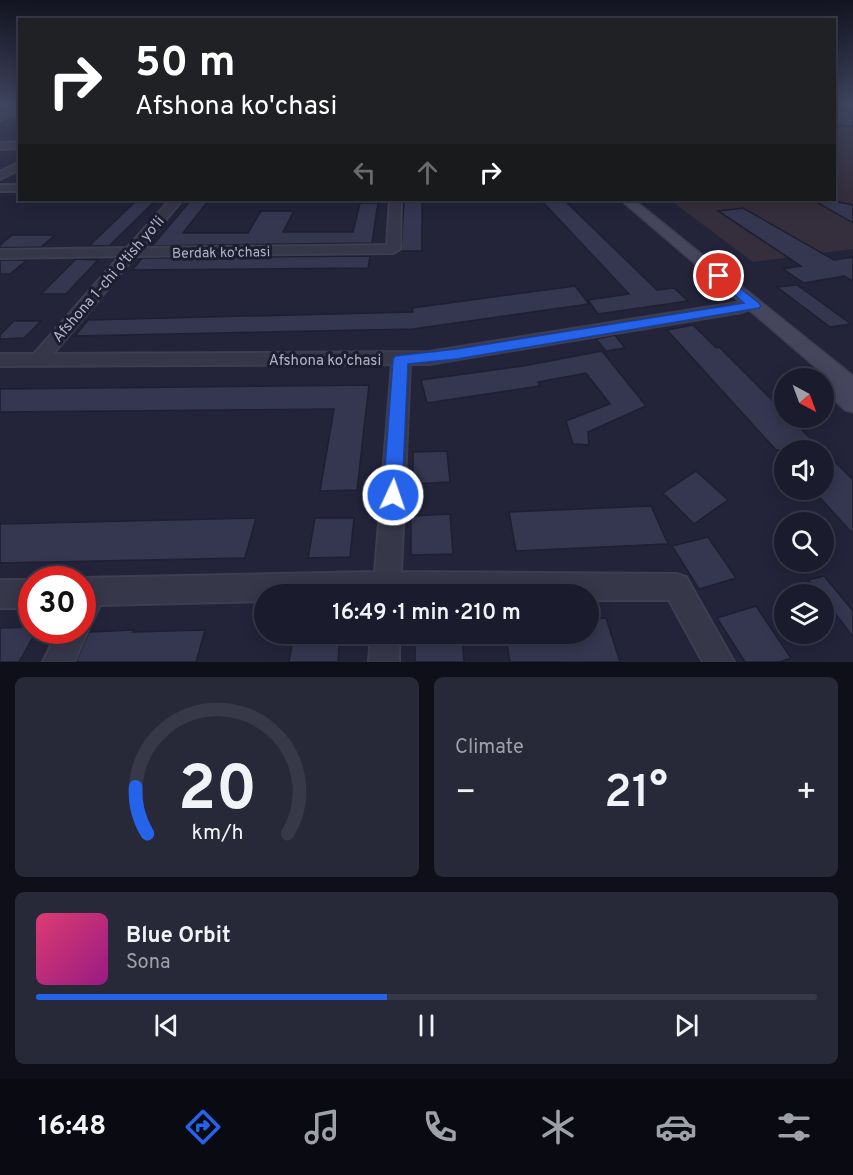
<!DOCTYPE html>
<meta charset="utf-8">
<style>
:root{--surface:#1a1b2c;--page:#272838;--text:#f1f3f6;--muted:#9fa1a9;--line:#383948;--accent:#2563eb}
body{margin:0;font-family:Overpass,sans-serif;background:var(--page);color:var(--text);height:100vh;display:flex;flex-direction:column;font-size:22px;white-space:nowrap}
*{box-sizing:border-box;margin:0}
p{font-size:20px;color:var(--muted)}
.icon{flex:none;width:33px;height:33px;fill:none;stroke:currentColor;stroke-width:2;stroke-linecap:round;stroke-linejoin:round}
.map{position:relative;height:662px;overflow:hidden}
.panel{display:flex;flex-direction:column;gap:15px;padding:15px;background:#0e0f18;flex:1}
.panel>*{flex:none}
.banner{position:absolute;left:18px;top:18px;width:818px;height:183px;border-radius:0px;box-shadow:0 3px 15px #0003,0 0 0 2px var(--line);background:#202124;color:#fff;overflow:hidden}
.needle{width:39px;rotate:139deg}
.buttons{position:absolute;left:774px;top:368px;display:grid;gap:12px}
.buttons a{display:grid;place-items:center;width:60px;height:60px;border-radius:50%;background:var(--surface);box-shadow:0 3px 15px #0003,0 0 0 2px var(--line);font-size:30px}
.speed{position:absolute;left:18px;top:566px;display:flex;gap:12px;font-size:30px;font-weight:700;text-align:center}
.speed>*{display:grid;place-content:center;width:78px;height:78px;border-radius:50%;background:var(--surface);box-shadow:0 3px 15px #0003,0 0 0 2px var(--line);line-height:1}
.speed .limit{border:9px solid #d22;background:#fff;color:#111}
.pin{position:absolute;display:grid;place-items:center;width:51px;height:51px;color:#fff;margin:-26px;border:3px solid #fff;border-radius:50%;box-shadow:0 2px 6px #0007}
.me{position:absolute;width:66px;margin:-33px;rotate:3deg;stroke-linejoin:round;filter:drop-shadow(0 0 4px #0008)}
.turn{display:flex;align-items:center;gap:21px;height:126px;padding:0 18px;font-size:27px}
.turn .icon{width:78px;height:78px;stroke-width:2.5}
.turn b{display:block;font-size:42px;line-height:51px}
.lanes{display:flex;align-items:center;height:57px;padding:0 18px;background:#0003;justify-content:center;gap:30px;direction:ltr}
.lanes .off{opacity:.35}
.big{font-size:45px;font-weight:600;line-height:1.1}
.panel .card{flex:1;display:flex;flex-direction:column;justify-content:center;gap:9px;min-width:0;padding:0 21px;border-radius:9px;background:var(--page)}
.panel .dial{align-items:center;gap:0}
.dial svg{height:156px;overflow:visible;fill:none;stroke:var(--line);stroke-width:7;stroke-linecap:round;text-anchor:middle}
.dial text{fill:var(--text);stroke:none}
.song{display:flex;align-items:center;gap:18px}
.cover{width:72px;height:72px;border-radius:9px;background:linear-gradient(135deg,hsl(340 70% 55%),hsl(310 70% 35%))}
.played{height:6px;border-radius:3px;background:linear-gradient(90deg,var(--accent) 45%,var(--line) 45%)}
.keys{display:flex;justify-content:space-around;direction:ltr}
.heat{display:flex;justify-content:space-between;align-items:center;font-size:33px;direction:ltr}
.panel .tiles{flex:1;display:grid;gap:15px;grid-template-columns:1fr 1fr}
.card:last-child{grid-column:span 2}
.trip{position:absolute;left:254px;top:584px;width:345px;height:60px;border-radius:30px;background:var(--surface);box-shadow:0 3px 15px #0003,0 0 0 2px var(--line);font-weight:600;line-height:60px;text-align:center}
.tab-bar{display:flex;height:96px;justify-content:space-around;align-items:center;background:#0a0b12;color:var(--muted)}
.tab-bar .icon{width:42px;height:42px}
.tab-bar .current{color:var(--accent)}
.tab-bar b{font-size:27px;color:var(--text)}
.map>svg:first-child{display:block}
</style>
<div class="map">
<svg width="853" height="662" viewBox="0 0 853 662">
<rect width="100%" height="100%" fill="#23243a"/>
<polygon fill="#352e3c" points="834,105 853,105 853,249 753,262 670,200 834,200"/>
<g fill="#353650" stroke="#1e1f31" stroke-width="1.5">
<polygon points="834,105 845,108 853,118 853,127 834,124"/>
<polygon points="137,200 156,200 109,246 89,246"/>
<polygon points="191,200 209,200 183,233 248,233 261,211 294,211 283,232 353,232 360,203 378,203 372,243 152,246"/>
<polygon points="404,200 422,200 422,251 401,251"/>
<polygon points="541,200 564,200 657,290 674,288 688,301 598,314 588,300 629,294"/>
<polygon points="813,200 829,200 853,205 853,223"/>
<polygon points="743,208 834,260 853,257 853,281 844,276 804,283 783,269 801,266 718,211"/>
<polygon points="12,235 55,235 41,247 0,248 0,245"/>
<polygon points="370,256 368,268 132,270 142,258"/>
<polygon points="76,259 98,260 66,294 41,294"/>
<polygon points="0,260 27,260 10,274 0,274"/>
<polygon points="797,285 851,324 830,327 777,287"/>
<polygon points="575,286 589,304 413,329 75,336 88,320 413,312 412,308"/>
<polygon points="14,321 41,321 24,338 0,339 0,335"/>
<polygon points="693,325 716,348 719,347 784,412 784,417 789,417 822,450 776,450 667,330"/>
<polygon points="615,335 625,348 606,351 596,339"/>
<polygon points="602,351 646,406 588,432 589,445 573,444 566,421 610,404 586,373 538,382 540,386 427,403 421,380 523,366"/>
<polygon points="369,385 357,490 320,491 334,409 0,412 0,389"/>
<polygon points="447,451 450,482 413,484 413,452"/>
<polygon points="824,451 853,480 853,534 812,489 824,489"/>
<polygon points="696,471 728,500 694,524 663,493"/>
<polygon points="651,506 668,544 516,551 509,512"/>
<polygon points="450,514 453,554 411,555 411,516"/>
<polygon points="256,518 245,558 0,563 0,524"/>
<polygon points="315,518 354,518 350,557 308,558"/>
<polygon points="708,537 736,578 699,589 672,546"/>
<polygon points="824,576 853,611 853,637 824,599 824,594 819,594 808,580"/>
<polygon points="756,606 791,658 779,662 745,662 717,618"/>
<polygon points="606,618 620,662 510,662 505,633 588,633 588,619"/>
<polygon points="32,627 32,630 37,630 19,662 0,662 0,628"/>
<polygon points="134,630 133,632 205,630 196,662 76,662 89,632"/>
<polygon points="294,633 340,633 338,662 289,662"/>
<polygon points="415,633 462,633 464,662 415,662"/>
</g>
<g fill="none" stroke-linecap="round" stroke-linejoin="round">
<g stroke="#3d3e50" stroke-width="4">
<g id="minor">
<polygon points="20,107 20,112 0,120 0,115"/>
<polygon points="20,142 20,148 0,149 0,143"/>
<polygon points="20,162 20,169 0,179 0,172"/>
<rect x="0" y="185" width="20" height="6"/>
<polygon points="170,200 182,200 142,248 387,245 390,200 401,200 400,249 393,253 135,256 53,354 429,352 742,302 747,304 750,307 747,310 742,312 429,364 410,364 401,572 676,574 686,577 734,662 703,662 669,600 588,600 588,594 264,594 264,601 100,605 92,622 86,624 88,630 74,662 43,662 59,630 82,630 82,578 375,572 392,364 0,366 0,354 34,354 120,256 0,258 0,250 127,248"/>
<rect x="0" y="580" width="32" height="28"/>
<polygon points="371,633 399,633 399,662 369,662"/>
</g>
</g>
<g stroke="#3d3e50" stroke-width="3">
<polygon id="secondary" points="621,200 634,200 853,376 853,412 845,410 824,390 824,378 819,378 824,374"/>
</g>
<use href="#minor" fill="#37374a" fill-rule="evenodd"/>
<use href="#secondary" fill="#45455d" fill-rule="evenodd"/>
</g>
<linearGradient id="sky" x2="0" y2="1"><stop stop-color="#131420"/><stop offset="0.53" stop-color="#3f4560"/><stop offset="1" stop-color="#3f4560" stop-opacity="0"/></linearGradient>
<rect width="853" height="198" fill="url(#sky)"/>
<polygon fill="#2563eb" stroke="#184099" stroke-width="1.5" points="719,272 759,303 761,306 759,308 457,359 408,364 402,495 399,501 393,504 386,501 383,495 393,360 395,356 457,349 744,303 715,278 713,276"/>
<g text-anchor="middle" stroke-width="6" stroke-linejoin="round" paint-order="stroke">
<g font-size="14" fill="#b2b2c6" stroke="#1c1d2f">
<text transform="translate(221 252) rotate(-1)" y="5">Berdak ko'chasi</text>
</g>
<g font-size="15" fill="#b2b2c6" stroke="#1c1d2f">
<text transform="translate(108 279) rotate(-49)" y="5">Afshona 1-chi o'tish yo'li</text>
<text x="325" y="365">Afshona ko'chasi</text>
</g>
</g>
</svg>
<div class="buttons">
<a><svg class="needle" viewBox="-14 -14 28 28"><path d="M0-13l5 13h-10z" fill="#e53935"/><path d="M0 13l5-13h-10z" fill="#9fa1a9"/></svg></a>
<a><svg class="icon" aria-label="sound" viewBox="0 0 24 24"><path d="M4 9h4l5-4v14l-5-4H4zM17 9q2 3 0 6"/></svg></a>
<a><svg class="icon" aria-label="search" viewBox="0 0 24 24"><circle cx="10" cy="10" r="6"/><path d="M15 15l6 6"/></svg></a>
<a><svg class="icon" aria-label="layers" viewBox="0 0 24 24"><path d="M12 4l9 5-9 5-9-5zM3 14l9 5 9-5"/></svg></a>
</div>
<div class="speed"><div class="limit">30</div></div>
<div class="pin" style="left:719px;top:276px;background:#d93025"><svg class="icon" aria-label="arrive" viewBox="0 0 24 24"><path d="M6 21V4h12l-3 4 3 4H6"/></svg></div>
<svg class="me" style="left:393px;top:495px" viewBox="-20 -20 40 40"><circle r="17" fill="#2563eb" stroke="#fff" stroke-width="3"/><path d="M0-11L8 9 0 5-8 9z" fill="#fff"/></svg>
<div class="trip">16:49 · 1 min · 210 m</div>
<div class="banner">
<div class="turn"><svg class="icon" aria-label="right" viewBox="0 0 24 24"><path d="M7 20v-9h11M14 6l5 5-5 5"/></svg><div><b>50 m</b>Afshona ko'chasi</div></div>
<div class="lanes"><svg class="icon off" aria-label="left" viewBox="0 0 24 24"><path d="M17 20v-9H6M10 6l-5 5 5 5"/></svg><svg class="icon off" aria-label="ahead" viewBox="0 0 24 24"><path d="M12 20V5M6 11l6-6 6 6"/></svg><svg class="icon" aria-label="right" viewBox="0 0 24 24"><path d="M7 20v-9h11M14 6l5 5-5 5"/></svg></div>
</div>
</div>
<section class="panel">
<div class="tiles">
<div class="card dial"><svg viewBox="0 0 100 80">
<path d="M14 69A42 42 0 1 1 86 69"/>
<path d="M14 69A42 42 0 0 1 8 45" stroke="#2563eb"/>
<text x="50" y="56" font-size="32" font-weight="700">20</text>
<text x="50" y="72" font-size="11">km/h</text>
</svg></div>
<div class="card"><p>Climate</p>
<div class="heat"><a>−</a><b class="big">21°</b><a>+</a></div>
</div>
<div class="card">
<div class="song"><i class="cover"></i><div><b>Blue Orbit</b><p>Sona</p></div></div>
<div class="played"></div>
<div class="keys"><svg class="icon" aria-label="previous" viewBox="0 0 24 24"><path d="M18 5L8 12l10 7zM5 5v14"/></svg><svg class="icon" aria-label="pause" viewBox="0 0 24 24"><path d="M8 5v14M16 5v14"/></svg><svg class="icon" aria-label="next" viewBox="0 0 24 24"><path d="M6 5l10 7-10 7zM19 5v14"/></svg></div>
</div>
</div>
</section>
<nav class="tab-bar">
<b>16:48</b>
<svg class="icon current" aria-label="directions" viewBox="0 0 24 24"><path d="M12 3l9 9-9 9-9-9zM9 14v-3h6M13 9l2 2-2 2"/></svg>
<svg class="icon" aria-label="music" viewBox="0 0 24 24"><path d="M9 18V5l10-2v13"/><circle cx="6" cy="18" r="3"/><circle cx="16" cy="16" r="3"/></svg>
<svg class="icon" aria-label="phone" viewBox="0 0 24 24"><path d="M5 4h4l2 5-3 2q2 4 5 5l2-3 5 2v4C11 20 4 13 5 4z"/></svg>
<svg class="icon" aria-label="climate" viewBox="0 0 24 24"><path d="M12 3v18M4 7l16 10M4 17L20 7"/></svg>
<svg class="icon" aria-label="car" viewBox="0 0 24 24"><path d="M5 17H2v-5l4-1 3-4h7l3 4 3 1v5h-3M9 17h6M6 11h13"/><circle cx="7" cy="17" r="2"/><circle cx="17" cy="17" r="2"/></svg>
<svg class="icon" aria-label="filters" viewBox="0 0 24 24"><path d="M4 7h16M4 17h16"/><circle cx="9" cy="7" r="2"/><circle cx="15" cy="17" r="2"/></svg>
</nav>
